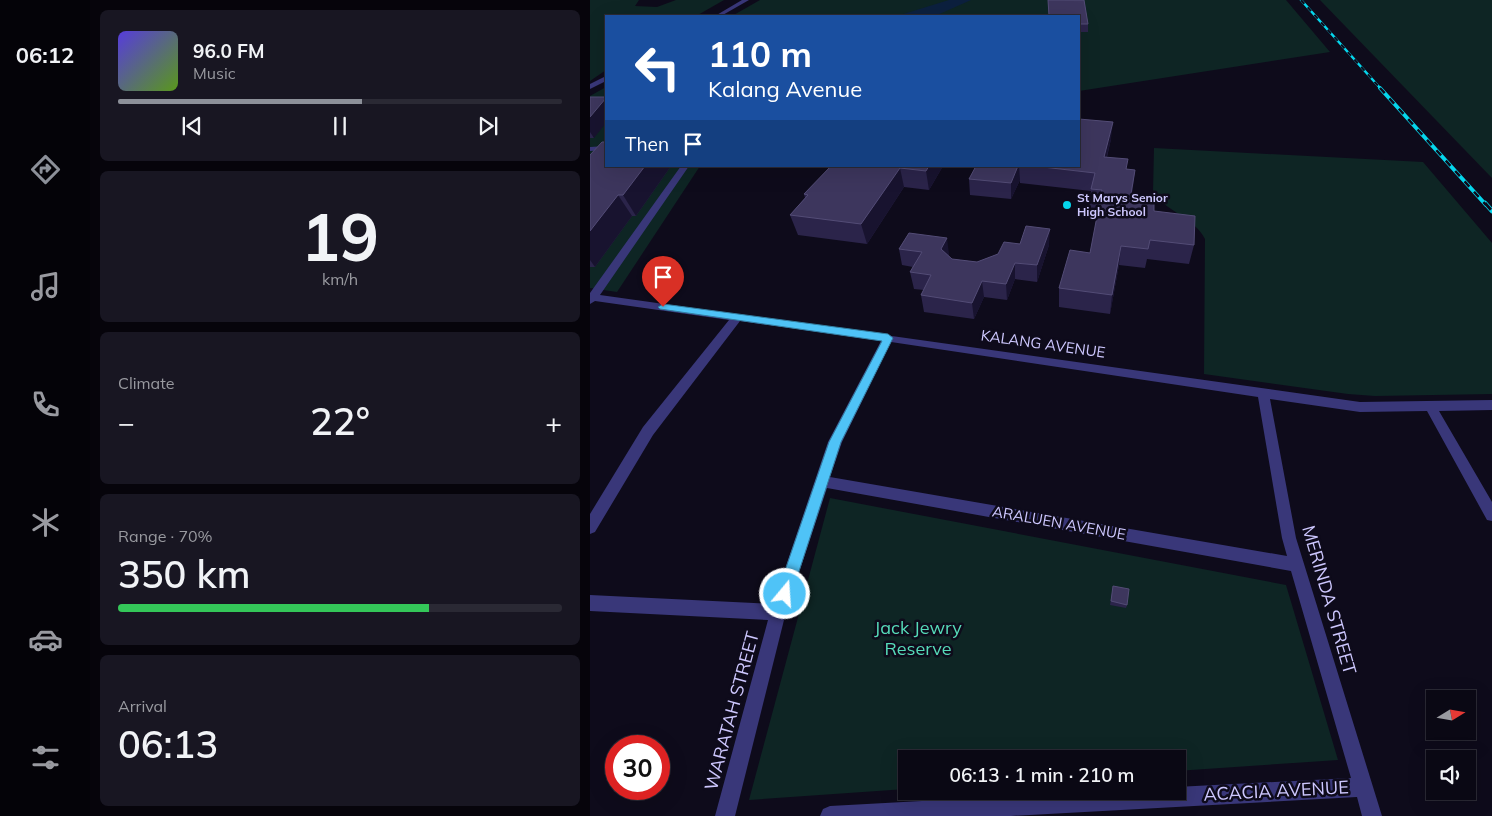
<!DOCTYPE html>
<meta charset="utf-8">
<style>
:root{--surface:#0a0814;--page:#181622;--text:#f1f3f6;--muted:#999aa0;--line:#2a2934;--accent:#8c9099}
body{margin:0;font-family:Mulish,sans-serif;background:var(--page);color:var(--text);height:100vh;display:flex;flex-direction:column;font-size:19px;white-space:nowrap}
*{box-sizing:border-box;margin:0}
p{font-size:16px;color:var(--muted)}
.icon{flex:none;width:28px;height:28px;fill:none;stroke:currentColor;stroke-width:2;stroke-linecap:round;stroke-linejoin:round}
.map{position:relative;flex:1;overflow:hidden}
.details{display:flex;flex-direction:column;gap:10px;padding:10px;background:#06040b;width:500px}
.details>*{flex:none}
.top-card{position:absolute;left:15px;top:15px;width:475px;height:152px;border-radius:0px;box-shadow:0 5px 20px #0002,0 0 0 1px var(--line);background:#1a4fa0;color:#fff;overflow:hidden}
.needle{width:32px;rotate:79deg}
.fabs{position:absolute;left:836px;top:690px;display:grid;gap:10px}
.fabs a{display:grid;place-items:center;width:50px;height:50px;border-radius:0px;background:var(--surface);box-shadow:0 5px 20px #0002,0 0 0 1px var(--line);font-size:25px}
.speed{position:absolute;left:15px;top:735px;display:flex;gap:10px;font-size:25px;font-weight:700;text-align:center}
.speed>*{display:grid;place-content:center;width:65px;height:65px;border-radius:50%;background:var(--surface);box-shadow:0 5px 20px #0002,0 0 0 1px var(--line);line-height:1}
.speed .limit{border:8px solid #d22;background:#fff;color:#111}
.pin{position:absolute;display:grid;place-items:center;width:42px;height:42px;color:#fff;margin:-51px -21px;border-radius:50% 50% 50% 0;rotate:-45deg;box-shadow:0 0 5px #0007}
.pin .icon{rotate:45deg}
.me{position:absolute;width:55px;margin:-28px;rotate:18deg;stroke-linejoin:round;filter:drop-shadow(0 0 4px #0008)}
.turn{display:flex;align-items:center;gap:18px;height:105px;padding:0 20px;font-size:22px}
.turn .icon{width:65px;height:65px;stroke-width:2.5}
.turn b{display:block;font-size:35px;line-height:42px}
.then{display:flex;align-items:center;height:48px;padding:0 20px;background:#0003;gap:10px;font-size:19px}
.big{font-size:38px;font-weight:600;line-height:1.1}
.details .widget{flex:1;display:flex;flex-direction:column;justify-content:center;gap:8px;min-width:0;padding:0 18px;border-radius:8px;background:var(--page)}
.details .dial{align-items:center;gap:0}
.dial b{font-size:65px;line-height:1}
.song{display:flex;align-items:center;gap:15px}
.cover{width:60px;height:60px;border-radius:8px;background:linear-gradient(135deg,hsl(250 70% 55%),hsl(90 70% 35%))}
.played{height:5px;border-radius:2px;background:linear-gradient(90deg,var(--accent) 55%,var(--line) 55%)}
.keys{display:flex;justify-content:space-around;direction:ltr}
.heat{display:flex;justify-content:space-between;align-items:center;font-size:28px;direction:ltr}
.charge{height:8px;border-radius:4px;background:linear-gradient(90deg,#34c759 70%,var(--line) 0)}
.trip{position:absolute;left:308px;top:750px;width:288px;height:50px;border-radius:0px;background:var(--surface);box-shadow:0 5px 20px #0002,0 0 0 1px var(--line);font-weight:600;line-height:50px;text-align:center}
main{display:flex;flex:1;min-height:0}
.menu{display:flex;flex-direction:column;width:90px;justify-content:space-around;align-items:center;background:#040308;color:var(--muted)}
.menu .icon{width:35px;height:35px}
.menu .active{color:var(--accent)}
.menu b{font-size:22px;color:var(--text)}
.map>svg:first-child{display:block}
</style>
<main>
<nav class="menu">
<b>06:12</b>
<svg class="icon active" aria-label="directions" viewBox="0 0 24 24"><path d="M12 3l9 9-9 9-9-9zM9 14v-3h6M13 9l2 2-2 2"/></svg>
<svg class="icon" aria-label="music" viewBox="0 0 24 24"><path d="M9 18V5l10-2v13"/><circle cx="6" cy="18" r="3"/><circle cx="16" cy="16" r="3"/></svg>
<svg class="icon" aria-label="phone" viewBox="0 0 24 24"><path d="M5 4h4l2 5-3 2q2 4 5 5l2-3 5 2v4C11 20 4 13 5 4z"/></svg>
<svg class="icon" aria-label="climate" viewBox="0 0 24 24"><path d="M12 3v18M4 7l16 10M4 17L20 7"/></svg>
<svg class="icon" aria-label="car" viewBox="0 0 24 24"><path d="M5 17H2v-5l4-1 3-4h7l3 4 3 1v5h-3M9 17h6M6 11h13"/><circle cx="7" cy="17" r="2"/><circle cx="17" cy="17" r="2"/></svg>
<svg class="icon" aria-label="filters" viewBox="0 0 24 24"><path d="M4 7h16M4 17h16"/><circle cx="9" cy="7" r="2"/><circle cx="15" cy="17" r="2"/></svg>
</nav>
<section class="details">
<div class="widget">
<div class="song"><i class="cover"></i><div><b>96.0 FM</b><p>Music</p></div></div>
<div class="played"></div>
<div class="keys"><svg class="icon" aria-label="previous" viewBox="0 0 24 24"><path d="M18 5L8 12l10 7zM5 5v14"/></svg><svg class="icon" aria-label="pause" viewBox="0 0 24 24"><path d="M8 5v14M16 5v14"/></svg><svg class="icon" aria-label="next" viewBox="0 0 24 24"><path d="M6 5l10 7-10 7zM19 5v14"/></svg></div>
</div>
<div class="widget dial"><b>19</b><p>km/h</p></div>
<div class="widget"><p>Climate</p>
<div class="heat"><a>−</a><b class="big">22°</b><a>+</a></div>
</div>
<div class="widget"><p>Range · 70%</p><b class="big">350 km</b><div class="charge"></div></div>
<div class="widget"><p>Arrival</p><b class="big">06:13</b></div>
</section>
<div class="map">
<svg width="902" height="816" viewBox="0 0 902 816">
<rect width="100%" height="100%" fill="#0e0b1b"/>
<g fill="#0e2524">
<polygon points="0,0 49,0 45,6 67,7 86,0 134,0 106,16 16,16 16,70 0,81"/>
<polygon points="170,0 696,0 740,52 489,91 489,16 142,16"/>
<polygon points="730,0 902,0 902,178"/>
<polygon points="16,87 16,166 110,166 27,292 0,288 0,96"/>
<path d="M564 148 833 162 902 243V394L785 396 758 394 614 374 615 239C604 217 576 212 563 192Z"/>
<polygon points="240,498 696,585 748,760 586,771 586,759 316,759 316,789 159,800"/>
</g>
<polygon fill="#0c203e" points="359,0 381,0 345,16 307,16"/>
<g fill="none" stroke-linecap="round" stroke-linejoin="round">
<g fill="#393779" fill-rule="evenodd">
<polygon points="16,146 16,150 0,151 0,147"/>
<path d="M91 166H99L10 295 770 402 902 400V410L849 411 902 502V521L897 520 837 411 770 412 680 399 706 538 792 816H772L767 797 421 816H230L233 809 240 806 514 791H586V787L761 778 701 571 237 488 196 612 145 816H125L178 620 0 611V595L183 604 238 442 291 341 150 321 63 435 5 532 0 534V514L53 427 139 320 5 301 0 304V293ZM301 342 668 397 692 538 697 556 240 477 252 442Z"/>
</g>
<g fill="#393779" fill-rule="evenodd">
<polygon points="152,0 159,0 131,16 125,16"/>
<polygon points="16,76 16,81 0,89 0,84"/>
</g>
<g stroke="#05d6ec" stroke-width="2.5">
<polyline id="rail-far2" points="711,0 791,89"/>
</g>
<g stroke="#05d6ec" stroke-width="4">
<polyline id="rail-far1" points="790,88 896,205"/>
</g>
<g stroke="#05d6ec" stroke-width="4.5">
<polyline id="rail" points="895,203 902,211"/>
</g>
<use href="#rail-far2" stroke="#0e0b1b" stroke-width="2" stroke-dasharray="5" stroke-linecap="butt"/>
<use href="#rail-far1" stroke="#0e0b1b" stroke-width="2.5" stroke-dasharray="7" stroke-linecap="butt"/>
<use href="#rail" stroke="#0e0b1b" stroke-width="3" stroke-dasharray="9" stroke-linecap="butt"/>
</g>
<g fill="#2b244a">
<polygon points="458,0 494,0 498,24 498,32 489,32 489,16 459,16"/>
<polygon points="0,97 4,138 0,138"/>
<polygon points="521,139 517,157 537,169 545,170 541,200 564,211 604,245 599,264 557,259 555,268 529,265 520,314 469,307 469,288 500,253 509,209 499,208 501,191 430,183 430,180 421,199 380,195 379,179 386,166 489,166"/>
<polygon points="0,155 16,166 81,166 46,216 42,216 5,267 0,267"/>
<polygon points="287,166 353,166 339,190 314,187 277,244 208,235 200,215 215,198 214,194"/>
<polygon points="430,244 459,245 447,282 425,279 417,300 394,297 384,319 334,312 331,295 334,290 324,289 320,272 323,267 312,265 309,249 359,254 358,256 362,259 387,262 408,254"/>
<polygon points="523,586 537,605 536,608 520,605"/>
</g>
<g fill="#18132f">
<polygon points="16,98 16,123 4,138 0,132 0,117"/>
<polygon points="523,122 521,139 512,175 514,157"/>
<polygon points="55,166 81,166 46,216 33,195"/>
<polygon points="339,166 353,166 339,190 336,171"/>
<polygon points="428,166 429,166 430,180 421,199 421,183"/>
<polygon points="310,168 314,187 277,244 271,224"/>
<polygon points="545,170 543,188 537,219 540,200"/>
<polygon points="28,195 42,216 5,267 0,260 0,231"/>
<polygon points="460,229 459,245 447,282 447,265"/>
<polygon points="357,238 359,254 354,265 351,249"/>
<polygon points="531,246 529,265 520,314 522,295"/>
<polygon points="425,263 425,279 417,300 416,284"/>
<polygon points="392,281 394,297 384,319 382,303"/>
</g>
<g fill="#3d365d" stroke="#534c76">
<polygon points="458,0 494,0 498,24 489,24 489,16 459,16"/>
<polygon points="0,97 16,97 16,98 0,117"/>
<polygon points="489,119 523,122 514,157 538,159 536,169 545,170 540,200 564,203 564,211 605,216 604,245 560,240 558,249 531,246 522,295 469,288 480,250 500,253 512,190 501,189 505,173 444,166 489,166"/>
<polygon points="12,142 16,142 16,166 55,166 33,195 28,195 0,231 0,155"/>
<polygon points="241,166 279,166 286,167 287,166 339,166 336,171 310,168 271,224 200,215 218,195 214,194"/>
<polygon points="386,166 428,166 421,183 379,179"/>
<polygon points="436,226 460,229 447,265 425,263 416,284 392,281 382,303 331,295 341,275 320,272 332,252 309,249 319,233 357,238 351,249 362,259 387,262 408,254 414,242 430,244"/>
<polygon points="523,586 539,589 537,605 521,601"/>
</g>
<polygon fill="#4fc3f7" stroke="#337fa1" points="73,304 298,334 303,338 251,442 200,599 195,601 190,599 187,594 239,442 292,341 70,309 68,307"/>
<circle fill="#05d6ec" stroke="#0e0b1b" stroke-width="2" cx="477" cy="205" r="5"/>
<g text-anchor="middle" stroke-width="5" stroke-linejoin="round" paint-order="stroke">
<g font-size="12" font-weight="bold" fill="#cdc7fe" stroke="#0e0b1b" text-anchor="start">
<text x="487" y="202">St Marys Senior<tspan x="487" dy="14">High School</tspan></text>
</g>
<g font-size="15" fill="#cdc7fe" stroke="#0e0b1b">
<text transform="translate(453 344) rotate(8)" y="5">KALANG AVENUE</text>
<text transform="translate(469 523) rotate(10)" y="5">ARALUEN AVENUE</text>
</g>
<g font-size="18" fill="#cdc7fe" stroke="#0e0b1b">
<text transform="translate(739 600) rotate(74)" y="6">MERINDA STREET</text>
<text transform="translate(142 711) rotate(-75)" y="6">WARATAH STREET</text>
<text transform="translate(686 791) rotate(-3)" y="6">ACACIA AVENUE</text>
</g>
<g font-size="18" fill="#56dbb9" stroke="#0e0b1b">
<text x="328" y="634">Jack Jewry<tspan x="328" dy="21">Reserve</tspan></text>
</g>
</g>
</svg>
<div class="fabs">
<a><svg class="needle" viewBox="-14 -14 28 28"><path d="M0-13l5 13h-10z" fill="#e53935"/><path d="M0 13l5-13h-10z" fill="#999aa0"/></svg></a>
<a><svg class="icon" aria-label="sound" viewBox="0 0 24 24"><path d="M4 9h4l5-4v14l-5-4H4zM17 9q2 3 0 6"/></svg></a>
</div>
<div class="speed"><div class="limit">30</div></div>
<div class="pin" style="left:73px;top:307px;background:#d93025"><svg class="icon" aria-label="arrive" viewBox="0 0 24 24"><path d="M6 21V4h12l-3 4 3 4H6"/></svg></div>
<svg class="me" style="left:195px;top:594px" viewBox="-20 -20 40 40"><circle r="17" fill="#4fc3f7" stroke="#fff" stroke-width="3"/><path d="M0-11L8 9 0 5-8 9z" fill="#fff"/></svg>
<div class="trip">06:13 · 1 min · 210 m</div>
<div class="top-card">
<div class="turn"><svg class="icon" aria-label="left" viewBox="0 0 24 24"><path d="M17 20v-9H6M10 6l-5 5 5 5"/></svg><div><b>110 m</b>Kalang Avenue</div></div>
<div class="then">Then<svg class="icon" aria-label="arrive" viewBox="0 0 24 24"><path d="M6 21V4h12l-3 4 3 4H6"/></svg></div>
</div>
</div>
</main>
